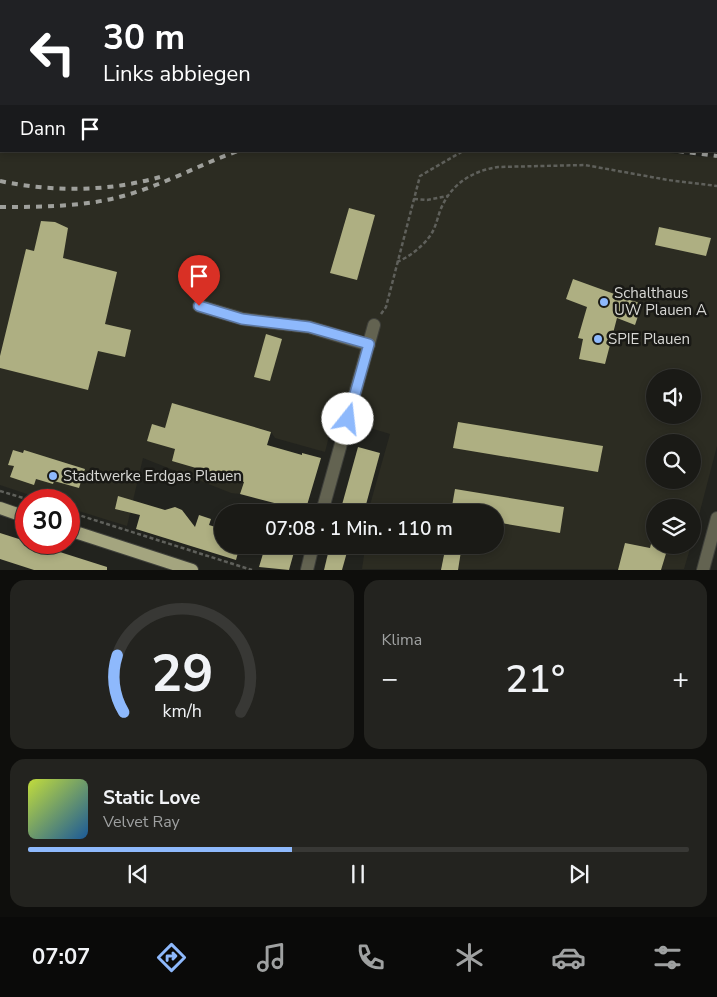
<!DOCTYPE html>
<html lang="de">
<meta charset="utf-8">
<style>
:root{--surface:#1a1a16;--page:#23231f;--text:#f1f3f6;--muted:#9fa1a1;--line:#383835;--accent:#8eb9fc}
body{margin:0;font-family:"Nunito Sans",sans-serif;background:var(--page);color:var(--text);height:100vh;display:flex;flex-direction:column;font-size:19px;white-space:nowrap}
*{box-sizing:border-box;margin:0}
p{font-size:16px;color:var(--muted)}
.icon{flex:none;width:28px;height:28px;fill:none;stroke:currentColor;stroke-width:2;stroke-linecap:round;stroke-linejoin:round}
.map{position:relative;height:570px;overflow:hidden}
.drawer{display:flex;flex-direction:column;gap:10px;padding:10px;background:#0e0e0c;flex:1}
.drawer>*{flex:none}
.top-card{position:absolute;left:0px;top:0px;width:718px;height:152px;box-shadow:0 2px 8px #0003,0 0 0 1px var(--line);background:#202124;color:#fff;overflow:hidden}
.fabs{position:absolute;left:646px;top:369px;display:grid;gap:10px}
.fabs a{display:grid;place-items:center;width:55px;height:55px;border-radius:50%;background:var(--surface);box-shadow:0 2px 8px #0003,0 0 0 1px var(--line);font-size:25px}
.speed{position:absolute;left:15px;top:489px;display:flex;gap:10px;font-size:25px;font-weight:700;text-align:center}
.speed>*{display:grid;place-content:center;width:65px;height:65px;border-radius:50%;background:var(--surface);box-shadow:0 2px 8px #0003,0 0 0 1px var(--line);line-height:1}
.speed .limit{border:8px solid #d22;background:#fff;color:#111}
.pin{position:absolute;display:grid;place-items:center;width:42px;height:42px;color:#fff;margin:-51px -21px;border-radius:50% 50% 50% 0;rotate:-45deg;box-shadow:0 0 5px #0007}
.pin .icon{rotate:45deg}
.me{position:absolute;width:55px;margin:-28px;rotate:16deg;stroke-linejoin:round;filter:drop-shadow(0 0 4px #0008)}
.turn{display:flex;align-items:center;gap:18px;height:105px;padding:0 20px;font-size:22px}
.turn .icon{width:65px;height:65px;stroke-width:2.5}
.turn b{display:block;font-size:35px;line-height:42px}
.then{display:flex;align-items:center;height:48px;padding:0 20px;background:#0003;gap:10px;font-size:19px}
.big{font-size:38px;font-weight:600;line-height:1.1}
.drawer .tile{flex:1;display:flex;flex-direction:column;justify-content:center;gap:8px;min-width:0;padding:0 18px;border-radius:15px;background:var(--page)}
.drawer .dial{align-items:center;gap:0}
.dial svg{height:130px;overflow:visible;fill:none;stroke:var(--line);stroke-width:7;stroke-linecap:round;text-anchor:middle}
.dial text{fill:var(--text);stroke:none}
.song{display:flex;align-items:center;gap:15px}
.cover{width:60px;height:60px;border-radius:8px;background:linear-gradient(135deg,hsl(70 70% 55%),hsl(210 70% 35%))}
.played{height:5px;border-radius:2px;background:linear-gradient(90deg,var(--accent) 40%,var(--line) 40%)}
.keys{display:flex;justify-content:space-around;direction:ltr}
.heat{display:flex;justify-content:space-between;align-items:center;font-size:28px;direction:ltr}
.drawer .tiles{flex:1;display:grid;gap:10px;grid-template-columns:1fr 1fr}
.tile:last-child{grid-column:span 2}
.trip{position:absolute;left:214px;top:504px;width:290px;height:50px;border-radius:25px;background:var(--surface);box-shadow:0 2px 8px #0003,0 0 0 1px var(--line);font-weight:600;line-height:50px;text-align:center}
.menu{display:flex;height:80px;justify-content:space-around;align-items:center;background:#0a0a09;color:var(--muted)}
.menu .icon{width:35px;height:35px}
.menu .selected{color:var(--accent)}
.menu b{font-size:22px;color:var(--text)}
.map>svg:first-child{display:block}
</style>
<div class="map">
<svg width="717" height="570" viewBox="0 0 717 570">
<rect width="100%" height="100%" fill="#22231e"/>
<path fill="#2c2c22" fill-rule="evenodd" d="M0 0 118 1H1V151H654L704 157 717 156V446L693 538 692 508H655V545H691L684 569H362L365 548 359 547V545H495V512H368L390 434 334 417 325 452 275 438 271 432 259 428 240 494 231 493 143 458 127 526 69 508V500H45L0 485ZM655 378H692V415H655ZM655 442H692V480H655Z"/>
<polygon fill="#2f3018" points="389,0 717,0 717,68 716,1"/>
<polygon fill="#5d5e34" points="203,0 389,0 395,1 207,1"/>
<g fill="#aeaf82">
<polygon points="349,208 375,215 357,280 330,273"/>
<polygon points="41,221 55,222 68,228 63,258 117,272 105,324 131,330 125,357 98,351 88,390 0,368 0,356 26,249 34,251"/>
<polygon points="659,227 711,238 706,256 655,245"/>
<polygon points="573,279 642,304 635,325 617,318 605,364 579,359 583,339 578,338 587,307 566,299"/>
<polygon points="266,334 282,339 270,381 254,377"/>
<polygon points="172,403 271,432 267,445 302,455 302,453 321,458 305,512 280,512 282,505 240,494 244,482 172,461 175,449 147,441 152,424 165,428"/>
<polygon points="458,422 603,446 598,472 453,448"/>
<polygon points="358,447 380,453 364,512 340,512"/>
<polygon points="13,450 23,453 24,450 85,469 79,488 54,481 53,484 36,479 34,485 10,477 14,466 8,465"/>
<polygon points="455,489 564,507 560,533 495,522 495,512 451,512"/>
<polygon points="118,496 165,510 175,507 182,510 195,527 199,515 211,519 209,525 222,529 222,545 240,545 236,560 136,529 140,515 115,509"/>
<polygon points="0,533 107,567 107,570 34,570 0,559"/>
<polygon points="625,543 650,548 651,544 668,547 661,570 618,570"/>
<polygon points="276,545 296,545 289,570 259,567 265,547 275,550"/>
<polygon points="330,545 349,545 342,570 324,570"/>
<polygon points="446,545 462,545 458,570 441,570"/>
</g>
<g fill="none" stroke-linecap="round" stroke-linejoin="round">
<g stroke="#3f403b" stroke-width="14">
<g id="minor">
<polyline points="199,306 243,319 309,327 369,345"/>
<polyline points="322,512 374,325"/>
<polyline points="307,570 313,545"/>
<polyline points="703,570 717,518"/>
</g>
</g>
<g stroke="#3f403b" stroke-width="14">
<g id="major">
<polyline points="0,508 26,517"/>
<polyline points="69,530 192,570"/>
</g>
</g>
<g stroke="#5f605b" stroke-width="2.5" stroke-dasharray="4 2.5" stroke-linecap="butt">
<polyline points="515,1 516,0"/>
<polyline points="414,199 427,200 447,196"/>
<path d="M397 262C409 257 422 247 430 236 435 229 437 220 440 211 450 185 471 171 498 167L585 165 668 180 717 186"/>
<polyline points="381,314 386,307 420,176 463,151"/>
<polyline points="0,491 30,500"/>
<polyline points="69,512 252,570"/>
</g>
<use href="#minor" stroke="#636351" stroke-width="12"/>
<use href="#major" stroke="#a4a57f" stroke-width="12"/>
<g stroke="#9fa09c" stroke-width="4" stroke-dasharray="6 6" stroke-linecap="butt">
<polyline points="650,0 659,1"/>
<polyline points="716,7 717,7"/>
<polyline points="0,14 1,14"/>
<polyline points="0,26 1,27"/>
<polyline points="0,38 1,38"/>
<polyline points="0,50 1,50"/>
<polyline points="678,151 717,156"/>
<path d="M0 181C53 192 107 192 160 177"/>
<path d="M0 207C44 207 88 207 130 194 167 183 201 164 238 151"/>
</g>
</g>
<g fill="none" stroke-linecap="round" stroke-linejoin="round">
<g stroke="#5c78a4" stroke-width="12">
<polyline id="route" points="199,306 242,319 309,327 369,344 348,419"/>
</g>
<use href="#route" stroke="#8eb9fc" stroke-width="9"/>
</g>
<g fill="#8eb9fc" stroke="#191915" stroke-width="2">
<circle cx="604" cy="302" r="5"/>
<circle cx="598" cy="339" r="5"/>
<circle cx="53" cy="476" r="5"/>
</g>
<g text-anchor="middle" stroke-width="5" stroke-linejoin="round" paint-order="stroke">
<g font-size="15" fill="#d8d8d5" stroke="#191915" text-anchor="start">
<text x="614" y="298">Schalthaus<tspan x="614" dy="17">UW Plauen A</tspan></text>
<text x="608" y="344">SPIE Plauen</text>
<text x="63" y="481">Stadtwerke Erdgas Plauen</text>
</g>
</g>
</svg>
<div class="fabs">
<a><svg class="icon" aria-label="sound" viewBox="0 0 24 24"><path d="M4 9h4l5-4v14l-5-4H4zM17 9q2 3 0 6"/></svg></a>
<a><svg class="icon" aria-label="search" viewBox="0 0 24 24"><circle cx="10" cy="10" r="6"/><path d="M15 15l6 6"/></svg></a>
<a><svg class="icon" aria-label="layers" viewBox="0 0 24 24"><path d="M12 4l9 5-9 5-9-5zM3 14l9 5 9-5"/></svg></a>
</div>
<div class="speed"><div class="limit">30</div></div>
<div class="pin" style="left:199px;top:306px;background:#d93025"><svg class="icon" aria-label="arrive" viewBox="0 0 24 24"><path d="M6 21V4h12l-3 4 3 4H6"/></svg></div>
<svg class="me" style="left:348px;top:419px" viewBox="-20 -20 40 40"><circle r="19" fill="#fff"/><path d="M0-13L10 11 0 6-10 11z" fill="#8eb9fc"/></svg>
<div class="trip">07:08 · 1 Min. · 110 m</div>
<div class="top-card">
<div class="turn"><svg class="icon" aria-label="left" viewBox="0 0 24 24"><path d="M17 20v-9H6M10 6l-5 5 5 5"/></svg><div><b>30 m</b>Links abbiegen</div></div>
<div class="then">Dann<svg class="icon" aria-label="arrive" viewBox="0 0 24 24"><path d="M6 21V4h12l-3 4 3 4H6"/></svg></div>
</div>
</div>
<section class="drawer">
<div class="tiles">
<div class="tile dial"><svg viewBox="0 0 100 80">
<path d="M14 69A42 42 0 1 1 86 69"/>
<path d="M14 69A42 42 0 0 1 10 34" stroke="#8eb9fc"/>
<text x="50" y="56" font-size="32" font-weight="700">29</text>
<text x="50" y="72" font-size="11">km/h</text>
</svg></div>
<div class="tile"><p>Klima</p>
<div class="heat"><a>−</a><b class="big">21°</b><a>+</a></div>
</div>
<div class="tile">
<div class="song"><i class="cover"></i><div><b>Static Love</b><p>Velvet Ray</p></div></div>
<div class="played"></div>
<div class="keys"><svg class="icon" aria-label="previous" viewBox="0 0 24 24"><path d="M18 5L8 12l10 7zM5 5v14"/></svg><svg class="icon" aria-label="pause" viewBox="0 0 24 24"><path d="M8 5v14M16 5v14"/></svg><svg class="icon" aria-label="next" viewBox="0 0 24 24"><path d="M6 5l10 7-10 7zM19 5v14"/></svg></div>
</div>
</div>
</section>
<nav class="menu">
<b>07:07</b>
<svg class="icon selected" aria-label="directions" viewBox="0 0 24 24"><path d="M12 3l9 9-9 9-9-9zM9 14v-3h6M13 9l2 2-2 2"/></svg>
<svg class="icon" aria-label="music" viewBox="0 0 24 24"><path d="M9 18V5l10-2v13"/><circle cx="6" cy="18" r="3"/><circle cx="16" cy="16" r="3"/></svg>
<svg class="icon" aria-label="phone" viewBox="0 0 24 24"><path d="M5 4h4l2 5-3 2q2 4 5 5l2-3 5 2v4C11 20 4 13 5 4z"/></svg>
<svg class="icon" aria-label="climate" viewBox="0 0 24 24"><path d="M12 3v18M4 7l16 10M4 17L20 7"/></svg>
<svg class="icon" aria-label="car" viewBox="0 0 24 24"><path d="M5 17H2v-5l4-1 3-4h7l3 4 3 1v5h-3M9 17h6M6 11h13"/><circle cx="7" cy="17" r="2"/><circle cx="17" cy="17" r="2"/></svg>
<svg class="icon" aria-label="filters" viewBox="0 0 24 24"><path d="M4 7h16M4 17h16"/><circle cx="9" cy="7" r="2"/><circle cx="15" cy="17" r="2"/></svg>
</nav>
